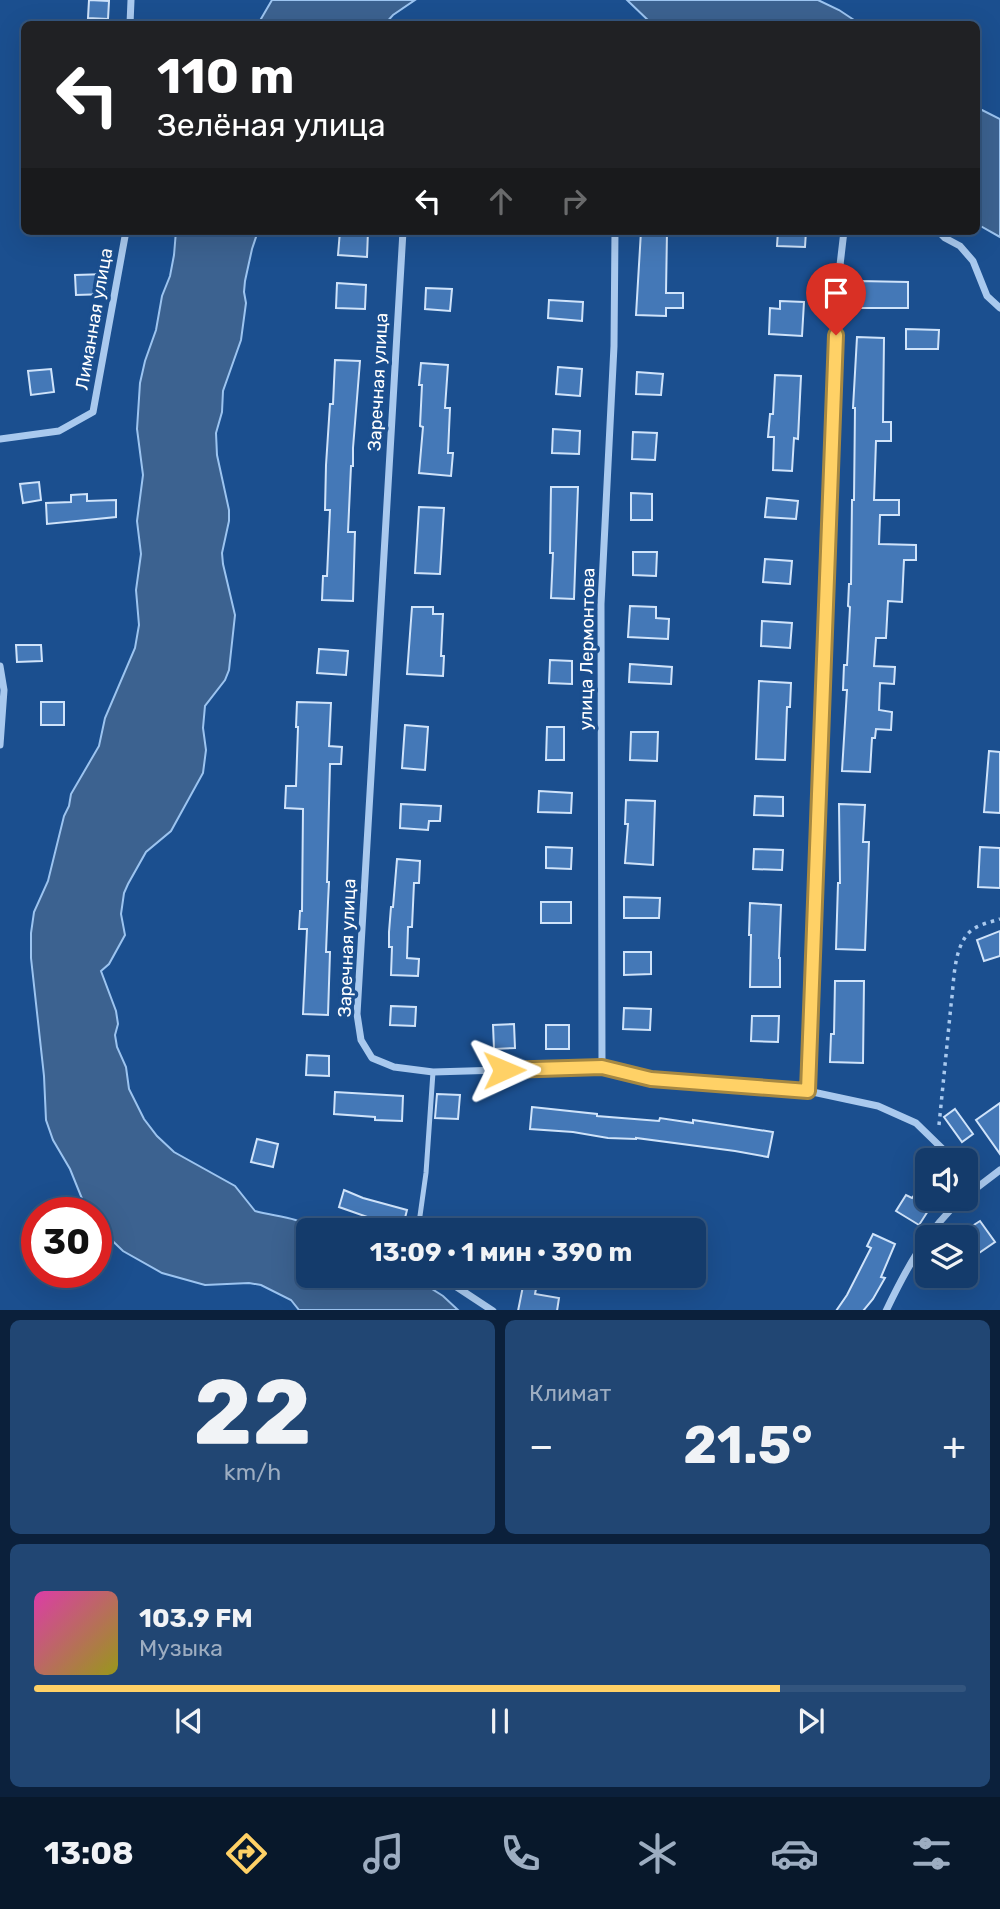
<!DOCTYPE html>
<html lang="ru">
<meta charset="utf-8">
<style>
:root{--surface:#143b6b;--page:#214673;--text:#f1f3f6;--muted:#9dadc1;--line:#33557e;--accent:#ffd166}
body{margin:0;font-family:Rubik,sans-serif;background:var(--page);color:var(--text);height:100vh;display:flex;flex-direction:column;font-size:26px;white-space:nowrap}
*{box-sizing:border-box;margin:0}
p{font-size:23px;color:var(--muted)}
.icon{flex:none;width:38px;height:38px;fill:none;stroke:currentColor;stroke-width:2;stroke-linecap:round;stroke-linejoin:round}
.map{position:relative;height:1310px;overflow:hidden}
.side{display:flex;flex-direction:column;gap:10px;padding:10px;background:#0b203b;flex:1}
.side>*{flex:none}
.banner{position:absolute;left:21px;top:21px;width:959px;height:214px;border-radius:10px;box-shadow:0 7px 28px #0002,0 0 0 2px var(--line);background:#202124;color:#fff;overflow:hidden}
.controls{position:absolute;left:915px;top:1148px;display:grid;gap:14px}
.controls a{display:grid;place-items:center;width:63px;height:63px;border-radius:10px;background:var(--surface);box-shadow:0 7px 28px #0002,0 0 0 2px var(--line);font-size:35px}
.speed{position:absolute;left:21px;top:1197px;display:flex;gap:14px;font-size:35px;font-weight:700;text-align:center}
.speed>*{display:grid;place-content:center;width:91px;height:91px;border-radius:50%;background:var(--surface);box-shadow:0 7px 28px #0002,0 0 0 2px var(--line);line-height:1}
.speed .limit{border:10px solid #d22;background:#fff;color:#111}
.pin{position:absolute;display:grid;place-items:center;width:60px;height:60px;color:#fff;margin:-72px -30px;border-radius:50% 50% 50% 0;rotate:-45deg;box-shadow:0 0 7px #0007}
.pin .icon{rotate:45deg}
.me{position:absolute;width:77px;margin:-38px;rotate:89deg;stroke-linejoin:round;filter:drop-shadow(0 0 5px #0008)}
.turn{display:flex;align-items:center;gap:24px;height:147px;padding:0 21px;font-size:32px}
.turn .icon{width:91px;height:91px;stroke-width:2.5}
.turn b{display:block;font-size:49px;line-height:60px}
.lanes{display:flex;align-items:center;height:66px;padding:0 21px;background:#0003;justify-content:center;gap:35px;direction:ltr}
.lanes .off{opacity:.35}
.big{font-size:52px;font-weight:700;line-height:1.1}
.side .widget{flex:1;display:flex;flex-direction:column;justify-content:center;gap:10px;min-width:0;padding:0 24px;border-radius:10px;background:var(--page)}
.side .dial{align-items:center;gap:0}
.dial b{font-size:91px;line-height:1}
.song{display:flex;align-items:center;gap:21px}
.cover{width:84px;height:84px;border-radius:10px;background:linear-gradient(135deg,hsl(320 70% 55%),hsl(60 70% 35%))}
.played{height:7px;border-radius:4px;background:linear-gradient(90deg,var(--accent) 80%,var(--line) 80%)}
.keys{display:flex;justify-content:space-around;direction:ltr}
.heat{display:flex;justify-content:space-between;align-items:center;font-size:38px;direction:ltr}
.side .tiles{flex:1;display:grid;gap:10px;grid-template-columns:1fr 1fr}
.widget:last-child{grid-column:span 2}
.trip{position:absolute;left:296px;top:1218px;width:410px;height:70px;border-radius:10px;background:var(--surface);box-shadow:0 7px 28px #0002,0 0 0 2px var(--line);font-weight:700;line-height:70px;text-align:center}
.tabs{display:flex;height:112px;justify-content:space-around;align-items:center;background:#08182b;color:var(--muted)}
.tabs .icon{width:49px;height:49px}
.tabs .selected{color:var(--accent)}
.tabs b{font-size:32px;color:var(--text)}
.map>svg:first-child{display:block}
</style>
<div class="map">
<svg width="1000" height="1311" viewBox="0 0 1000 1311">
<rect width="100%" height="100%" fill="#1b4f8f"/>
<g fill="#3c6290" stroke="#9cc4f0" stroke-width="2">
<polygon points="272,0 415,0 393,15 385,24 258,24"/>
<polygon points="627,0 818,0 839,10 860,24 652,24"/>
<polygon points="976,107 1000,119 1000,237 977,224"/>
<path d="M176 231H258L252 249 245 281 244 292 246 303 241 340 223 391 222 412 216 433 217 455 229 510V521L222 553 223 564 235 615 229 670 225 680 205 706 203 728 206 750 203 773 171 831 146 852 128 884 124 893 121 914 125 935 109 964 101 971 116 1011 118 1024 115 1035 117 1047 126 1067 129 1089 144 1119 157 1136 174 1152 235 1186 255 1211C276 1217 297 1216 315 1230H308V1276H367L414 1281 424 1284 443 1296 458 1310H299L291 1300 261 1285 249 1283 205 1285 162 1273 123 1251 96 1225V1213H88L87 1211 70 1169 53 1140 46 1120 44 1076 31 958V933L34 912 48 881 64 816 69 806 71 794 99 746 105 718 135 648 139 625 136 590 141 554 137 521 143 475 137 429 140 383 145 361 156 330 162 296 170 276 174 255Z"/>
</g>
<g fill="#4478b7" stroke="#cfe3fa" stroke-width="2">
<polygon points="89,0 109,1 108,19 88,18"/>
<polygon points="340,231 368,231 367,257 338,255"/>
<polygon points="641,231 667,231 666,293 683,293 683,308 666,308 666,316 636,315"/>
<polygon points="778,231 806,231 805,247 777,246"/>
<polygon points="107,274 107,294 76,295 75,275"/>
<polygon points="859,281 908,282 908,308 859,308"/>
<polygon points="337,283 366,285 365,309 336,308"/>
<polygon points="426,288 452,289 450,311 425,309"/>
<polygon points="549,300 583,302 582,321 548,318"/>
<polygon points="780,301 804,302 802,336 769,334 770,308 780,309"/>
<polygon points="906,329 939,330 938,349 906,349"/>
<polygon points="857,337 884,338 883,422 891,422 891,441 876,441 874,500 899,500 899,515 880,515 879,544 916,545 916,560 904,560 902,602 888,601 886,638 876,638 874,666 895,667 894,684 880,683 879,710 892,712 891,730 876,729 875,738 872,738 870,772 842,771 847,690 843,690 844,665 847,665 850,607 848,606 849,584 851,584 852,500 854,500 855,408 853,408"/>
<polygon points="335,360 360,361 353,448 353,466 351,466 348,532 355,532 353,601 322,600 323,576 327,576 330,510 325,510 326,465 330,404 333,404"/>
<polygon points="421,363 448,365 445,408 450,408 448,453 453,453 451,476 419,473 423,427 420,426 422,385 419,385"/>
<polygon points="558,367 582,369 580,396 556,394"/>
<polygon points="51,369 54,392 31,395 28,371"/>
<polygon points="637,372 663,374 661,395 636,394"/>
<polygon points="775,375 801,376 798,439 794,438 792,471 773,470 774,437 768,437 770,414 773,414"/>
<polygon points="553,429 580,431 579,454 552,453"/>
<polygon points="633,432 657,433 655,460 632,459"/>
<polygon points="39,482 41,500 23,503 20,484"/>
<polygon points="551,487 578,487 574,599 551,598 553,553 550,553"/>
<polygon points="631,493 652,494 652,520 631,520"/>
<polygon points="87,494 87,501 116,500 116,517 47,524 46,503 71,502 71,495"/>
<polygon points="767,498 798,501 796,519 765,517"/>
<polygon points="419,507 444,508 440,574 415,573"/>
<polygon points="633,552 657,552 656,576 633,575"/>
<polygon points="765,559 792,561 790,584 763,582"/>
<polygon points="630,606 656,607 656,618 669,619 668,639 628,637"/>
<polygon points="412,607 433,607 433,614 443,614 441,656 444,656 443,676 407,674"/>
<polygon points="762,621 792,623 790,648 761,646"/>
<polygon points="16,645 41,645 42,661 17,662"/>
<polygon points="319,649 348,651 346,675 317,673"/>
<polygon points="550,660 572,661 572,684 549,683"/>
<polygon points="630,664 672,667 671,684 629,682"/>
<polygon points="759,681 791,683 790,707 787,707 785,760 756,759"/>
<rect x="41" y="702" width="23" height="23"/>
<polygon points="297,702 331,703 329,746 342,747 341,764 330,764 327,882 329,882 328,902 326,952 330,952 328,1015 303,1014 307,929 299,929 300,911 302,911 303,809 285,808 286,786 296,786 298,727 296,727"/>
<polygon points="405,725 428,727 425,770 402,768"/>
<polygon points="547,727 564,727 564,760 546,760"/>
<polygon points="631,732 658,732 657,761 630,760"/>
<polygon points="989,751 1000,752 1000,813 984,812"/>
<polygon points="539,791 572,793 571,813 538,812"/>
<polygon points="755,796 783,797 783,816 754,815"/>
<polygon points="626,800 655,801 653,865 625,863 628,824 625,824"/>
<polygon points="401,804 441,806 440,821 429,821 428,830 400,828"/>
<polygon points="839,804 865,805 863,842 869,842 865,950 836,949 838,883 840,883"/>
<polygon points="546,847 572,848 571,869 546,868"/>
<polygon points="980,847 1000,848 1000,888 978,887"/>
<polygon points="754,849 783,850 782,870 753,869"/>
<polygon points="397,859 420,861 419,883 414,883 412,927 408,927 407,958 419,959 418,976 391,975 392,947 389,947 389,932 391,907 393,907"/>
<polygon points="624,897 660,898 659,918 624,918"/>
<rect x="541" y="902" width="30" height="21"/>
<polygon points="750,903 781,905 779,958 780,958 780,987 750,987 751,935 749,935"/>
<polygon points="1000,931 1000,956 984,961 977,940"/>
<polygon points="624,952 651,952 651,974 624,975"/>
<polygon points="835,981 864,981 863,1063 830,1062 831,1034 834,1034"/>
<polygon points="391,1006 416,1007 415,1026 390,1025"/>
<polygon points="624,1008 651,1009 650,1030 623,1029"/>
<polygon points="752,1016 779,1016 778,1042 751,1041"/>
<polygon points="514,1024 515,1048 494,1049 493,1025"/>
<rect x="546" y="1025" width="23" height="24"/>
<polygon points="307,1055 329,1056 329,1076 306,1075"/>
<polygon points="335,1092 403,1096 402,1121 375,1120 375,1117 334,1114"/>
<polygon points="437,1094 460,1095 458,1119 435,1118"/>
<polygon points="1000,1103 1000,1154 976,1120"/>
<polygon points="532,1107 597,1114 597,1116 659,1121 660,1118 693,1123 693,1120 773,1132 768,1157 735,1151 636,1138 636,1139 608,1138 573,1132 530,1129"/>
<polygon points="955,1109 973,1134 962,1142 944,1117"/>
<polygon points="257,1139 278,1144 273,1167 251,1162"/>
<polygon points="928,1177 928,1211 919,1225 896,1211 906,1195 912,1198"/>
<polygon points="344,1190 363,1198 407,1210 402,1230 376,1230 379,1221 339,1207"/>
<polygon points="980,1221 995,1242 973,1257 966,1247 966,1230"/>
<polygon points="873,1234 895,1244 881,1277 885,1278 873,1299 863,1311 836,1311 847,1295 871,1248 867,1246"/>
<polygon points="524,1281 537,1284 535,1294 559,1298 557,1311 518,1311"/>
</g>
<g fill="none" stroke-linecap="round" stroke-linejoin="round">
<path stroke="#a9c9ee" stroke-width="3.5" stroke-dasharray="3.5 5" stroke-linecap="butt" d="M939 1125C943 1085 947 1045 951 1005 954 984 953 954 966 936 974 925 988 923 1000 919"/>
<polyline stroke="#a9c9ee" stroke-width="5" points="418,1230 426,1173 433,1072"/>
<g stroke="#a9c9ee" stroke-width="7">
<polyline points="130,24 131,0"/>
<polyline points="403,231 357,1014 361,1040 372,1058 394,1067 433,1072 602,1067 651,1078 808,1091 878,1106 916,1123 954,1160"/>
<polyline points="938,231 945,238 960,246 973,261 987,296 1000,308"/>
<polyline points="0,439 59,431 93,412 126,231"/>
<polyline points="0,666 4,690 0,745"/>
<polyline points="602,1067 601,604 614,346 615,231"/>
<polyline points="808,1091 835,359 840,265 844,231"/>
<polyline points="966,1174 977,1186"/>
<polyline points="966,1196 1000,1170"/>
<polyline points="440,1276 493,1311"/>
<path d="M886 1311C906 1269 927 1230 962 1199"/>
</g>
</g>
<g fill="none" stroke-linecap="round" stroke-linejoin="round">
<g stroke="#a68842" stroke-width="18">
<polyline id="route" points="504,1070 602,1067 651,1079 808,1091 836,335"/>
</g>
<use href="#route" stroke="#ffd166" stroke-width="12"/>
</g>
<g text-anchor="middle" stroke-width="7" stroke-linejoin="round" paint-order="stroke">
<g font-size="18" fill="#fff" stroke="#1b4f8f">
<text transform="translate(94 319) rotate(-80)" y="6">Лиманная улица</text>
<text transform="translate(378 382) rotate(-87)" y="6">Заречная улица</text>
<text transform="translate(587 649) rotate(-89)" y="6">улица Лермонтова</text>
<text transform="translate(347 948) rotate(-88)" y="6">Заречная улица</text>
</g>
</g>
</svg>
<div class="controls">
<a><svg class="icon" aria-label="sound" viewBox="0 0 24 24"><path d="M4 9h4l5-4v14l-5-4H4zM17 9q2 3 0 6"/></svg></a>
<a><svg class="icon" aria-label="layers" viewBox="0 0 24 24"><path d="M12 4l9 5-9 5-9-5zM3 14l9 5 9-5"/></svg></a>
</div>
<div class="speed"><div class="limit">30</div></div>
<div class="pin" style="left:836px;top:335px;background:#d93025"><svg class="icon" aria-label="arrive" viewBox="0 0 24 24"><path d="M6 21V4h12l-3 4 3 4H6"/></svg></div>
<svg class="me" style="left:504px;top:1070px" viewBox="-20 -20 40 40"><path d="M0-17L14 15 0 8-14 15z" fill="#ffd166" stroke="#fff" stroke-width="4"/></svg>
<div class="trip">13:09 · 1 мин · 390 m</div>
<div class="banner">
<div class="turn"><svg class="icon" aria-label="left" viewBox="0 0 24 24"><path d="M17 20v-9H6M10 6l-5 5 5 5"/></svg><div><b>110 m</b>Зелёная улица</div></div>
<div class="lanes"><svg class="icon" aria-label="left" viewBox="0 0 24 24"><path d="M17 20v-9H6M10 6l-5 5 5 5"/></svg><svg class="icon off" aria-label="ahead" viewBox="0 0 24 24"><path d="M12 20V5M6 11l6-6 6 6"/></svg><svg class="icon off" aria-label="right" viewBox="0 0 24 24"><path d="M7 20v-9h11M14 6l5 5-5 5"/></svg></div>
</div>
</div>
<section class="side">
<div class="tiles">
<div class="widget dial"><b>22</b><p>km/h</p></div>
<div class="widget"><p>Климат</p>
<div class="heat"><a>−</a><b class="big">21.5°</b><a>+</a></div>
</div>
<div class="widget">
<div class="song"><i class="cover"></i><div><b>103.9 FM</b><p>Музыка</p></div></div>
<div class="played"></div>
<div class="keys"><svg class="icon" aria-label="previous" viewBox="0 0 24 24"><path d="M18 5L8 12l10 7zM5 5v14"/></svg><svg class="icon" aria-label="pause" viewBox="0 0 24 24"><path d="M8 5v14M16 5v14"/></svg><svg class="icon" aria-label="next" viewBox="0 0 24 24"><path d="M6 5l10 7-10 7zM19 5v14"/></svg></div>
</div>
</div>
</section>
<nav class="tabs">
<b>13:08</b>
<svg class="icon selected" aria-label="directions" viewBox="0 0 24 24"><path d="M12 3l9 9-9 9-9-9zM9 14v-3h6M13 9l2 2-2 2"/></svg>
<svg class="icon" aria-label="music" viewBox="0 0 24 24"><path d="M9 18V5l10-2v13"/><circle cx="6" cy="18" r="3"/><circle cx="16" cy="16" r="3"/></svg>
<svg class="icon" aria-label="phone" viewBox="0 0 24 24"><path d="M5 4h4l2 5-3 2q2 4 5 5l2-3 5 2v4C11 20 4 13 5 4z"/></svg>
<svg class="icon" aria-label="climate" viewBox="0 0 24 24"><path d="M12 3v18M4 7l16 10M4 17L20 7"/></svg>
<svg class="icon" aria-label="car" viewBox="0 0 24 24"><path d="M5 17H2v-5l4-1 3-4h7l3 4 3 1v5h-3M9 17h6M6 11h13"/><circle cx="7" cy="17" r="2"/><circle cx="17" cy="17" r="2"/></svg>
<svg class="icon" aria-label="filters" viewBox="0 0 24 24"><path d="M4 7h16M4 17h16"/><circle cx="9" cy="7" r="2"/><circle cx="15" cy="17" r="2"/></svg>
</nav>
